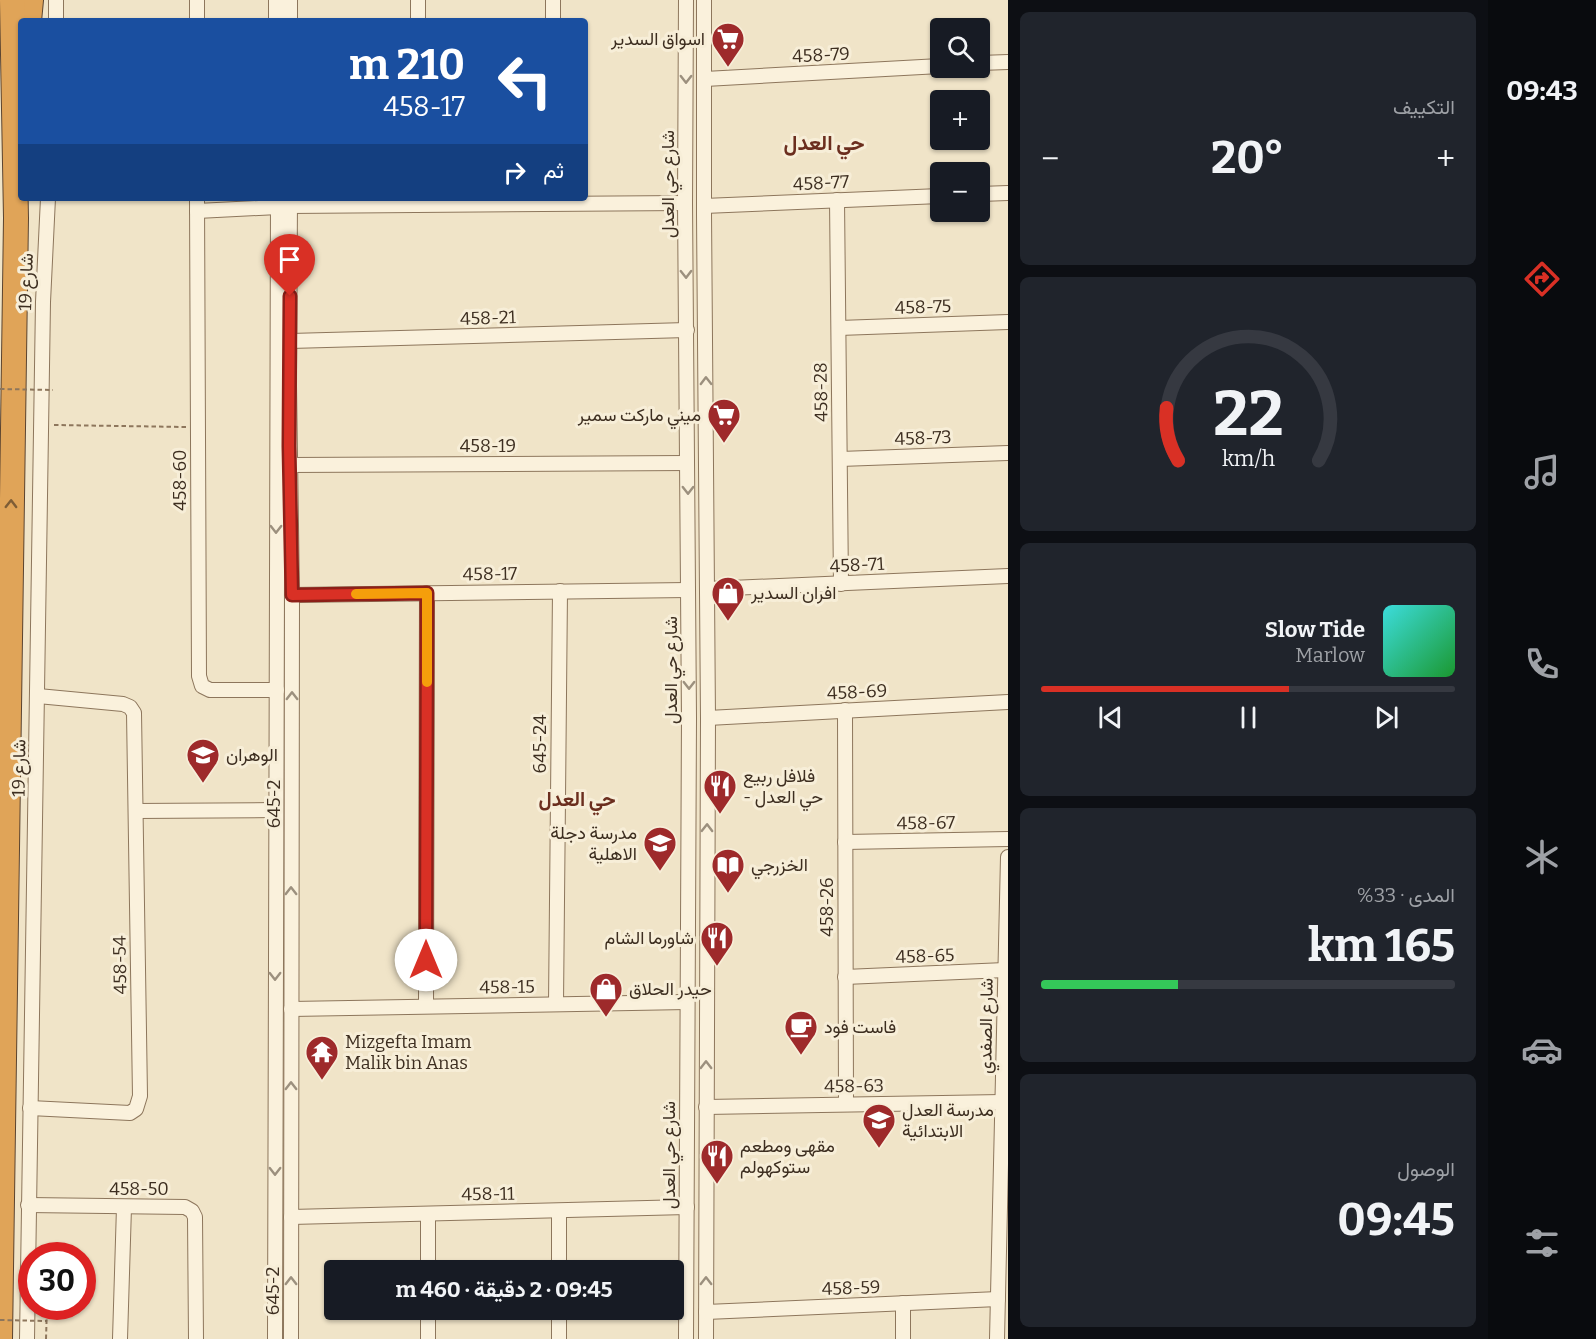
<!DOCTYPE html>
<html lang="ar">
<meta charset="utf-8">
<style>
:root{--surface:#171b24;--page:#20242c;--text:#f1f3f6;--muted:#9ea1a6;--line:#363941;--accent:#d93025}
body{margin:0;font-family:Bitter,Vazirmatn,serif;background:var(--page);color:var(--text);direction:rtl;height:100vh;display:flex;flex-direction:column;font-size:22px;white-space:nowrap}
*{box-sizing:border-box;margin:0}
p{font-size:20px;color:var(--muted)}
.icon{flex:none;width:33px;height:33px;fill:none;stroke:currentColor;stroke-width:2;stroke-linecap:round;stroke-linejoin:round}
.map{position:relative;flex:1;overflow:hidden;direction:ltr}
.side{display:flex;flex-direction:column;gap:12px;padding:12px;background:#0d0f14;width:480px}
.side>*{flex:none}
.top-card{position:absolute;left:18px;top:18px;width:570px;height:183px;border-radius:6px;box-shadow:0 2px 4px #0004;direction:rtl;background:#1a4fa0;color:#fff;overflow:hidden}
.tools{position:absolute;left:930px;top:18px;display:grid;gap:12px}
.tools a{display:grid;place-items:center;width:60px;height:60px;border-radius:6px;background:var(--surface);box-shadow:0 2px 4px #0004;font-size:30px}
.speed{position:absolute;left:18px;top:1242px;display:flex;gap:12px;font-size:30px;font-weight:700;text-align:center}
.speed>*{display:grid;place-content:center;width:78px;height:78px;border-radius:50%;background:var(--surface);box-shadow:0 2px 4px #0004;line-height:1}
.speed .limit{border:9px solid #d22;background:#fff;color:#111}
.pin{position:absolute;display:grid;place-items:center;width:51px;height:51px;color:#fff;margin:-62px -26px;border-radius:50% 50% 50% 0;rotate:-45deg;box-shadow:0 0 6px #0007}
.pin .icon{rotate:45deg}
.me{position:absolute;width:66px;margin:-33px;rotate:0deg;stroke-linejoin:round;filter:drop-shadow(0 0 4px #0008)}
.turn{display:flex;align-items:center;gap:21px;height:126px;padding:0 24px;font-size:27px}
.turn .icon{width:78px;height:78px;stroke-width:2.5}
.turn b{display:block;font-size:42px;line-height:51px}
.then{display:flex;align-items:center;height:57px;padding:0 24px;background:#0003;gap:12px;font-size:22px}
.big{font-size:45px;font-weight:700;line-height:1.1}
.side .card{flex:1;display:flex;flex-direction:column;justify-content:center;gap:9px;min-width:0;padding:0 21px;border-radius:9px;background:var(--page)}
.side .dial{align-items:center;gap:0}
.dial svg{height:156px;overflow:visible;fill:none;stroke:var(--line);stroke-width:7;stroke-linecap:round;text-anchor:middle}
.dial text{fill:var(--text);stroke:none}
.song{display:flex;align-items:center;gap:18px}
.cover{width:72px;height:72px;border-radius:9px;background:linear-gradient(135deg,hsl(180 70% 55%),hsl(130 70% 35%))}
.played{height:6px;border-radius:3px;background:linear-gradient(90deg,var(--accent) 60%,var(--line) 60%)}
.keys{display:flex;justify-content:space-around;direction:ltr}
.heat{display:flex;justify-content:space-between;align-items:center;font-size:33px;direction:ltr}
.charge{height:9px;border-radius:4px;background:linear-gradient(90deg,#34c759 33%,var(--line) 0)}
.trip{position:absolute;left:324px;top:1260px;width:360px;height:60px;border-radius:6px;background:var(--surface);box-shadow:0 2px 4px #0004;font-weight:700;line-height:60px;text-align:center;direction:rtl}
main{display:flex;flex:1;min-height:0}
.tabs{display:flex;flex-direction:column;width:108px;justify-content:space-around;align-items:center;background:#090b0e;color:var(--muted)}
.tabs .icon{width:42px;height:42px}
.tabs .on{color:var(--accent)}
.tabs b{font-size:27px;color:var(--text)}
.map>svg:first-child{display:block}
</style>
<main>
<nav class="tabs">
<b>09:43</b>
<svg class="icon on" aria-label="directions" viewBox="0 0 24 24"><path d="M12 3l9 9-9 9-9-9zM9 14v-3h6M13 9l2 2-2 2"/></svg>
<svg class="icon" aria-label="music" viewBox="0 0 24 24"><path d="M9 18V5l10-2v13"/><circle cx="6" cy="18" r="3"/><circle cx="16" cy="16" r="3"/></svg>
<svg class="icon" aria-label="phone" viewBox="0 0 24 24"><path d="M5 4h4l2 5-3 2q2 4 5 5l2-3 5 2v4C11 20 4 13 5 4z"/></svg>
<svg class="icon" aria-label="climate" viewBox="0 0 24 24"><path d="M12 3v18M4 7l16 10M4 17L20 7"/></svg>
<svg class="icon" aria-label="car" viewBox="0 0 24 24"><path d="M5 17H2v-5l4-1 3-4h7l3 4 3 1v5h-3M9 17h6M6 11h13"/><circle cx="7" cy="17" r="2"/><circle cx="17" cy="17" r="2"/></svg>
<svg class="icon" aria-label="filters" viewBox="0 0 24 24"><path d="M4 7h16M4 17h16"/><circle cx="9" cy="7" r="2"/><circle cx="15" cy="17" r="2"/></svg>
</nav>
<section class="side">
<div class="card"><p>التكييف</p>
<div class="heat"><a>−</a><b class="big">20°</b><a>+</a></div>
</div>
<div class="card dial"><svg viewBox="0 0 100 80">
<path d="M14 69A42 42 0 1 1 86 69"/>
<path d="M14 69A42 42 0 0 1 8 42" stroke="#d93025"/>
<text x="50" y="56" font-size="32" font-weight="700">22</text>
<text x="50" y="72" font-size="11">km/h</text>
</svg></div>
<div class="card">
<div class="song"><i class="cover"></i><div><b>Slow Tide</b><p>Marlow</p></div></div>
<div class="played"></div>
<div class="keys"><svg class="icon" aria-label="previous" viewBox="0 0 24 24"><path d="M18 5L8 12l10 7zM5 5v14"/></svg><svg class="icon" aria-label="pause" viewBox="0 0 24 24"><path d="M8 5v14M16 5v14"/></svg><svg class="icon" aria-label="next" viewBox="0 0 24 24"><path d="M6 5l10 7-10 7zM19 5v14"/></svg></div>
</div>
<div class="card"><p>المدى · 33%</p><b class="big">165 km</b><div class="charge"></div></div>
<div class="card"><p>الوصول</p><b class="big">09:45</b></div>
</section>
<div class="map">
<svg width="1008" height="1339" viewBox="0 0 1008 1339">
<rect width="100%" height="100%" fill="#f0e4c8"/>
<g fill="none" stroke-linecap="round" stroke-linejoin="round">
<g stroke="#8d765c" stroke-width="16">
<g id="street">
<polyline points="197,0 197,21"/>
<polyline points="276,0 276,21"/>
<polyline points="418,0 418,21"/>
<polyline points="553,0 553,21"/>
<polyline points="686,0 685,203 689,718 686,1339"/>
<polyline points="704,0 704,214 708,718 706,1339"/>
<polyline points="56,21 56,0"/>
<polyline points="290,21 290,0"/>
<polyline points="980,63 1008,62"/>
<polyline points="705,79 940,66"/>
<polyline points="980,194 1008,193"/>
<polyline points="197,198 199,676 202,686 210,690 277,690"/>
<polyline points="290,198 289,386 292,595 291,1339"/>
<polyline points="837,200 841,584"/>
<polyline points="290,206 685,203"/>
<polyline points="704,206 940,196"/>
<polyline points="197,211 278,207"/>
<polyline points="839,328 1008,322"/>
<polyline points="290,341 687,330"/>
<polyline points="840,459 1008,453"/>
<polyline points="289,465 687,463"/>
<polyline points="708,589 1008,576"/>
<polyline points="292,595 688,590"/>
<polyline points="845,710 846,1104"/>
<polyline points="708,718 1008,702"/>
<polyline points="136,811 275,810"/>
<polyline points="845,842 1008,839"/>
<polyline points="845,977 1005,970"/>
<polyline points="556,1004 560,591"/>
<polyline points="426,1006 427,593"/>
<polyline points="291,1009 687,1002"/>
<polyline points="706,1107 1002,1102"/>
<polyline points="30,1108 130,1113 136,1109 140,1096 134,713 130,707 123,704 38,696"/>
<polyline points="28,1205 185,1207 192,1211 195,1217 196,1339"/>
<polyline points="559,1211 559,1270"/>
<polyline points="428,1214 428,1270"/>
<polyline points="291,1217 687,1207"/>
<polyline points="428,1310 428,1339"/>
<polyline points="559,1310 559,1339"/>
<polyline points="706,1312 998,1299"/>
<polyline points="27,1339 43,302 48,198"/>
<polyline points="120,1339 124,1207"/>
<polyline points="275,1339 278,198"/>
<polyline points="903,1339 903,1303"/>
<polyline points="997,1339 1008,857"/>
</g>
</g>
<g stroke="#5b4430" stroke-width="26">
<g id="highway">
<polyline points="29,21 31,0"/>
<polyline points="0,1339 16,218 12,0"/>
</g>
</g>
<g stroke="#8d765c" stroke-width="2" stroke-dasharray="4.5 3" stroke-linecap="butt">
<polyline points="54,425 186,427"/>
<polyline points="46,1339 47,1306"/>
</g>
<use href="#street" stroke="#faf1dc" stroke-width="14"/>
<use href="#highway" stroke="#e0a458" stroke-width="24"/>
<g stroke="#8d765c" stroke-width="2" stroke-dasharray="4.5 3" stroke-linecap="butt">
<polyline points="0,389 53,390"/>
<polyline points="0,1320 46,1321"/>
</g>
</g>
<defs><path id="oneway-chevron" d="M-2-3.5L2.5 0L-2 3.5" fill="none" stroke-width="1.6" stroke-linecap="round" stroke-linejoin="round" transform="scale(1.5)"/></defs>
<g stroke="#9c907e">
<use href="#oneway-chevron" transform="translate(686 79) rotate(90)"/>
<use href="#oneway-chevron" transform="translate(686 274) rotate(89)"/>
<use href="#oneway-chevron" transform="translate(706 381) rotate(-91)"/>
<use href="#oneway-chevron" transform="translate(688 490) rotate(90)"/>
<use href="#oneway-chevron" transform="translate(276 529) rotate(90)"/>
<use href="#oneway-chevron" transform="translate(689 685) rotate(90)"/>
<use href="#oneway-chevron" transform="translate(292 696) rotate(-90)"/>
<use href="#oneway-chevron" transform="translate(707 828) rotate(-89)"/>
<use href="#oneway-chevron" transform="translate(291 891) rotate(-90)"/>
<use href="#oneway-chevron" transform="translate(275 976) rotate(90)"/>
<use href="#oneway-chevron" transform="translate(706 1065) rotate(-90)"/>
<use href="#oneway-chevron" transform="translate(291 1086) rotate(-90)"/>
<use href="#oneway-chevron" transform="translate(275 1171) rotate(90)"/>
<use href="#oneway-chevron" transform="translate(291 1281) rotate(-90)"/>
<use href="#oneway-chevron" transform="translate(706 1281) rotate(-90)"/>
</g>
<use stroke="#7e5d36" href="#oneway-chevron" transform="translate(11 504) rotate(-89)"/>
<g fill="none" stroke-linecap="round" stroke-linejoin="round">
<g stroke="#8d1f18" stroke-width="15">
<polyline id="route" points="290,296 289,446 292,595 427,593 426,960"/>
</g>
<use href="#route" stroke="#d93025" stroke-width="10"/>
<polyline stroke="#f59e0b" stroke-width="10" points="356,594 427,593 427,682"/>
</g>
<defs>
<g id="supermarket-pin" transform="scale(1.725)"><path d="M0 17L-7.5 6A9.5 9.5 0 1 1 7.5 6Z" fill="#9e2a2b" stroke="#f7eed8"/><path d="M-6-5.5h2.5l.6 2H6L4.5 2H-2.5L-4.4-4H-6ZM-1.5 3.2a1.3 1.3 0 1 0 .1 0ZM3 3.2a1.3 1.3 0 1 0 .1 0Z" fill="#fff"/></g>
<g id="shop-pin" transform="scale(1.725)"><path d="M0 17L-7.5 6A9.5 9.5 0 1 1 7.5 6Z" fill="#9e2a2b" stroke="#f7eed8"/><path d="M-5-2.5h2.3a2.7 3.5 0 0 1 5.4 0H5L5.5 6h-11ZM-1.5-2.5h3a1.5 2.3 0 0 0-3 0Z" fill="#fff"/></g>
<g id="school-pin" transform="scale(1.725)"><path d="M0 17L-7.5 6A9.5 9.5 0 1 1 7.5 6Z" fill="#9e2a2b" stroke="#f7eed8"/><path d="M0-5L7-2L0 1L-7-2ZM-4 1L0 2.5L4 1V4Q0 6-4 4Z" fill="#fff"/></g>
<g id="restaurant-pin" transform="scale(1.725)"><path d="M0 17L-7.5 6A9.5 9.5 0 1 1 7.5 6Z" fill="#9e2a2b" stroke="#f7eed8"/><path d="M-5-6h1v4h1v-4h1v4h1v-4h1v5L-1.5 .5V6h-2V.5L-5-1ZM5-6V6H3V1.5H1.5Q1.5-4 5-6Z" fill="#fff"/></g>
<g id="library-pin" transform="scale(1.725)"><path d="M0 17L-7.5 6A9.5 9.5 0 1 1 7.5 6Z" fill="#9e2a2b" stroke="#f7eed8"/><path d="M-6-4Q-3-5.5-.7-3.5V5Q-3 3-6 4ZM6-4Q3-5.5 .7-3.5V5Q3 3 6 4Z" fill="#fff"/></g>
<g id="cafe-pin" transform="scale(1.725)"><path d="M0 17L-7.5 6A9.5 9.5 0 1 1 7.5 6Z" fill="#9e2a2b" stroke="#f7eed8"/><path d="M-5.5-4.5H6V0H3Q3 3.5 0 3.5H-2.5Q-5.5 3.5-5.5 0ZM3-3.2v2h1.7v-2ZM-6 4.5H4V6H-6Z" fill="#fff"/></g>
<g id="temple-pin" transform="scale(1.725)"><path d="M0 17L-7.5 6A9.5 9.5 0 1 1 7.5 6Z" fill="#9e2a2b" stroke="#f7eed8"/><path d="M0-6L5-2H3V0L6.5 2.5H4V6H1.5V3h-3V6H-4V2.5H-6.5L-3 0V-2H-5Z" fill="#fff"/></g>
</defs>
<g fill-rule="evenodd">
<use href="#supermarket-pin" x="728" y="39"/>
<use href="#supermarket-pin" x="724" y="415"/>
<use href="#shop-pin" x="728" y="593"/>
<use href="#school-pin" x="203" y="755"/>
<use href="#restaurant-pin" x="720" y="786"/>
<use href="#school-pin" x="660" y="843"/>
<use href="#library-pin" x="728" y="865"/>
<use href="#restaurant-pin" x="717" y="938"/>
<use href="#shop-pin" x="606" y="989"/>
<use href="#cafe-pin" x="801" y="1027"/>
<use href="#temple-pin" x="322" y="1052"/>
<use href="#school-pin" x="879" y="1120"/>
<use href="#restaurant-pin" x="717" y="1156"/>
</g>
<g text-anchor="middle" stroke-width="6" stroke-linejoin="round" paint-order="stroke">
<g font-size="18" fill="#3d2e20" stroke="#f7eed8" text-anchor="start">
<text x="705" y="45" text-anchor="end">اسواق السدير</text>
<text x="701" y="421" text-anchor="end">ميني ماركت سمير</text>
<text x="751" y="599">افران السدير</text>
<text x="226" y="761">الوهران</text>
<text x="743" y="782">فلافل ربيع<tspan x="743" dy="21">- حي العدل</tspan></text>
<text x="637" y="839" text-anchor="end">مدرسة دجلة<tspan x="637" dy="21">الاهلية</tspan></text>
<text x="751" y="871">الخزرجي</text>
<text x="694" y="944" text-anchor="end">شاورما الشام</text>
<text x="629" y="995">حيدر الحلاق</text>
<text x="824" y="1033">فاست فود</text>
<text x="345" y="1048">Mizgefta Imam<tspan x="345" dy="21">Malik bin Anas</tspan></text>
<text x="902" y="1116">مدرسة العدل<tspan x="902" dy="21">الابتدائية</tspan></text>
<text x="740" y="1152">مقهى ومطعم<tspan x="740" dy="21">ستوكهولم</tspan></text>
</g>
<g font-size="18" fill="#3d2e20" stroke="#f7eed8">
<text transform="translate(821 55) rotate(-3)" y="6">458-79</text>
<text transform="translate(821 183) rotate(-3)" y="6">458-77</text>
<text transform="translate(668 184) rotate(-90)" y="6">شارع حي العدل</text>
<text transform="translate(26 282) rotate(-88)" y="6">شارع 19</text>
<text transform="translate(923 307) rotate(-2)" y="6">458-75</text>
<text transform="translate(488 318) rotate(-2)" y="6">458-21</text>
<text transform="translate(821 392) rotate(-91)" y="6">458-28</text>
<text transform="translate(923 438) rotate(-2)" y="6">458-73</text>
<text x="488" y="452">458-19</text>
<text transform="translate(180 480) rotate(-90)" y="6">458-60</text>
<text transform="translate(857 565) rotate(-3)" y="6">458-71</text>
<text transform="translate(490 574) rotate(-1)" y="6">458-17</text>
<text transform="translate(671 670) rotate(-90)" y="6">شارع حي العدل</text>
<text transform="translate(857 692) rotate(-3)" y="6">458-69</text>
<text transform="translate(540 744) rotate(-90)" y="6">645-24</text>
<text transform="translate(19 768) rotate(-89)" y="6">شارع 19</text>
<text transform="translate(274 804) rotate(-90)" y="6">645-2</text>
<text transform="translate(926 823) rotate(-1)" y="6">458-67</text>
<text transform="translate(827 907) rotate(-90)" y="6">458-26</text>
<text transform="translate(925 956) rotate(-2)" y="6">458-65</text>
<text transform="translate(120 965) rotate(-91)" y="6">458-54</text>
<text transform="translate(507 987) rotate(-1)" y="6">458-15</text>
<text transform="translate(986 1026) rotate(-89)" y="6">شارع الصفدي</text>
<text transform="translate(854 1086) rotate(-1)" y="6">458-63</text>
<text transform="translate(669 1155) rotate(-90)" y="6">شارع حي العدل</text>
<text x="139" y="1195">458-50</text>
<text transform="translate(488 1194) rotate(-1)" y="6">458-11</text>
<text transform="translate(851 1288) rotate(-2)" y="6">458-59</text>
<text transform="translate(273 1291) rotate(-90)" y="6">645-2</text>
</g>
<g font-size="20" font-weight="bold" fill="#6b2e1e" stroke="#f7eed8">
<text x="577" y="806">حي العدل</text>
</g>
<g font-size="21" font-weight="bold" fill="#6b2e1e" stroke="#f7eed8">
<text x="824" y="150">حي العدل</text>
</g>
</g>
</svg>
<div class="tools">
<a><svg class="icon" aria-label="search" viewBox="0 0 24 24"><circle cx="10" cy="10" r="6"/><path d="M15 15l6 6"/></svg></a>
<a>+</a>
<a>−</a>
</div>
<div class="speed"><div class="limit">30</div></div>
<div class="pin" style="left:290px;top:296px;background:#d93025"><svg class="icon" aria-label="arrive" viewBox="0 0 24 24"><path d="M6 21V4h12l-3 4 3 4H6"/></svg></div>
<svg class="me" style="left:426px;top:960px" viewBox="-20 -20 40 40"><circle r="19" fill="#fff"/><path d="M0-13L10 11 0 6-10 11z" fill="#d93025"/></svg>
<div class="trip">09:45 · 2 دقيقة · 460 m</div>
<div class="top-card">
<div class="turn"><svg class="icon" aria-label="left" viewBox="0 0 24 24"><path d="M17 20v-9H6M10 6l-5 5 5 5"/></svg><div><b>210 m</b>458-17</div></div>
<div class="then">ثم<svg class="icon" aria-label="right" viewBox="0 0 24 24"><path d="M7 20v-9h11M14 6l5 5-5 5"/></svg></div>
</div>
</div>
</main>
